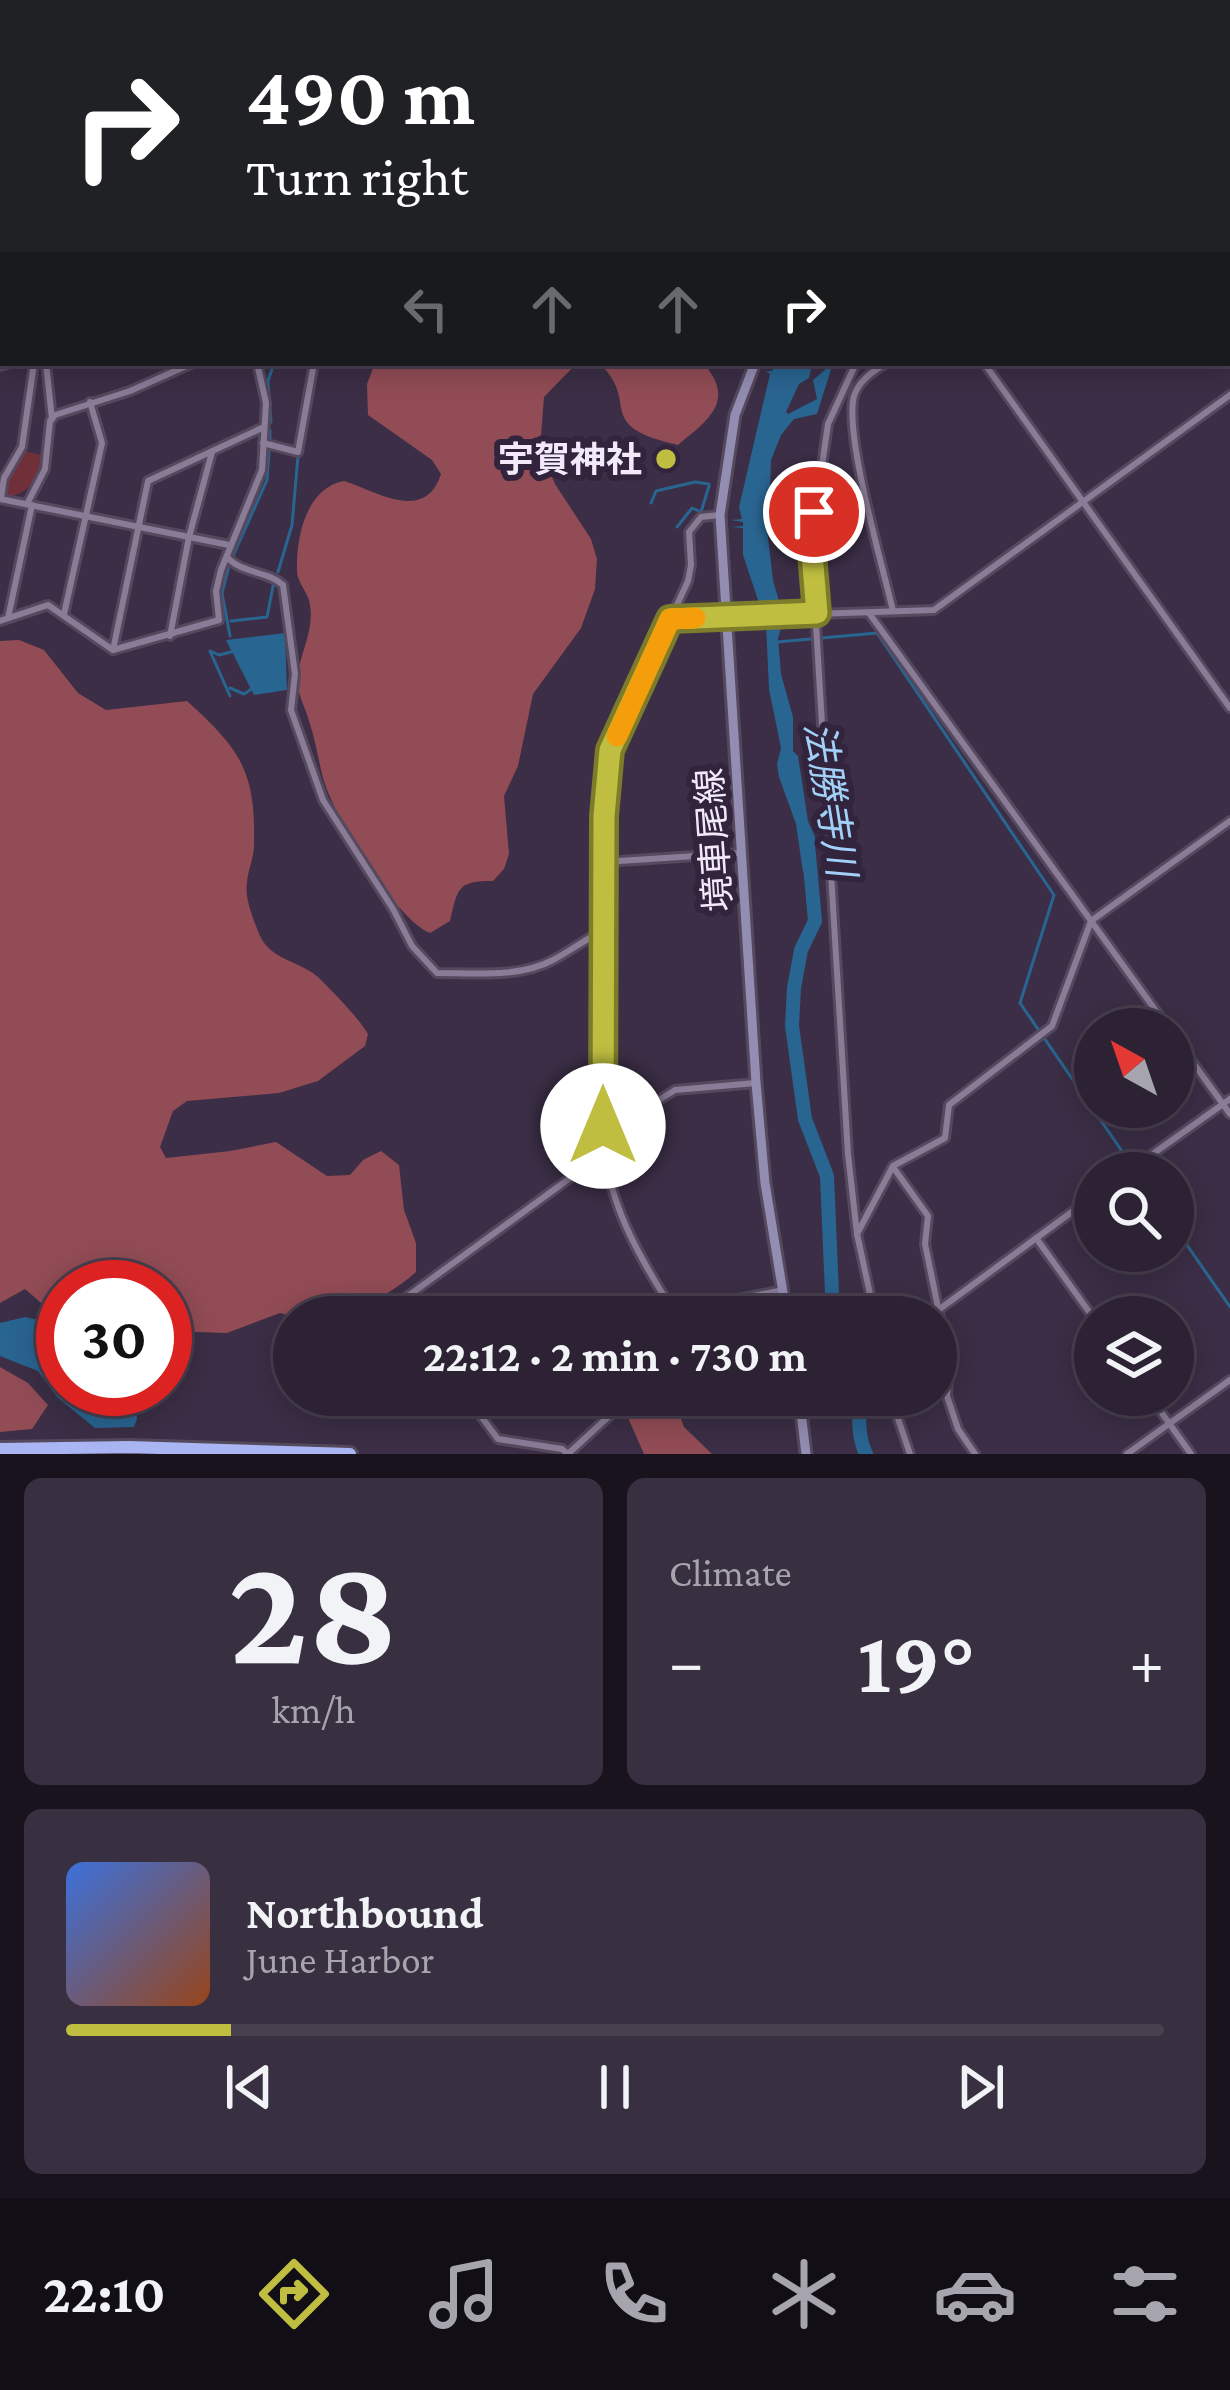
<!DOCTYPE html>
<meta charset="utf-8">
<style>
:root{--surface:#2c2234;--page:#382f40;--text:#f1f3f6;--muted:#a6a4ac;--line:#483f4f;--accent:#bfbe41}
body{margin:0;font-family:"Crimson Pro","Noto Sans JP",serif;background:var(--page);color:var(--text);height:100vh;display:flex;flex-direction:column;font-size:45px;white-space:nowrap}
*{box-sizing:border-box;margin:0}
p{font-size:39px;color:var(--muted)}
.icon{flex:none;width:66px;height:66px;fill:none;stroke:currentColor;stroke-width:2;stroke-linecap:round;stroke-linejoin:round}
.map{position:relative;height:1454px;overflow:hidden}
.panel{display:flex;flex-direction:column;gap:24px;padding:24px;background:#18131d;flex:1}
.panel>*{flex:none}
.top-card{position:absolute;left:0px;top:0px;width:1230px;height:366px;box-shadow:0 6px 30px #0003,0 0 0 3px var(--line);background:#202124;color:#fff;overflow:hidden}
.needle{width:78px;rotate:320deg}
.tools{position:absolute;left:1074px;top:1008px;display:grid;gap:24px}
.tools a{display:grid;place-items:center;width:120px;height:120px;border-radius:50%;background:var(--surface);box-shadow:0 6px 30px #0003,0 0 0 3px var(--line);font-size:60px}
.speed{position:absolute;left:36px;top:1260px;display:flex;gap:24px;font-size:60px;font-weight:700;text-align:center}
.speed>*{display:grid;place-content:center;width:156px;height:156px;border-radius:50%;background:var(--surface);box-shadow:0 6px 30px #0003,0 0 0 3px var(--line);line-height:1}
.speed .limit{border:18px solid #d22;background:#fff;color:#111}
.pin{position:absolute;display:grid;place-items:center;width:102px;height:102px;color:#fff;margin:-51px;border:6px solid #fff;border-radius:50%;box-shadow:0 3px 12px #0007}
.me{position:absolute;width:132px;margin:-66px;rotate:0deg;stroke-linejoin:round;filter:drop-shadow(0 0 9px #0008)}
.turn{display:flex;align-items:center;gap:42px;height:252px;padding:0 48px;font-size:54px}
.turn .icon{width:156px;height:156px;stroke-width:2.5}
.turn b{display:block;font-size:84px;line-height:102px}
.lanes{display:flex;align-items:center;height:114px;padding:0 48px;background:#0003;justify-content:center;gap:60px;direction:ltr}
.lanes .off{opacity:.35}
.big{font-size:90px;font-weight:700;line-height:1.1}
.panel .card{flex:1;display:flex;flex-direction:column;justify-content:center;gap:18px;min-width:0;padding:0 42px;border-radius:18px;background:var(--page)}
.panel .dial{align-items:center;gap:0}
.dial b{font-size:156px;line-height:1}
.song{display:flex;align-items:center;gap:36px}
.cover{width:144px;height:144px;border-radius:18px;background:linear-gradient(135deg,hsl(220 70% 55%),hsl(20 70% 35%))}
.played{height:12px;border-radius:6px;background:linear-gradient(90deg,var(--accent) 15%,var(--line) 15%)}
.keys{display:flex;justify-content:space-around;direction:ltr}
.heat{display:flex;justify-content:space-between;align-items:center;font-size:66px;direction:ltr}
.panel .tiles{flex:1;display:grid;gap:24px;grid-template-columns:1fr 1fr}
.card:last-child{grid-column:span 2}
.trip{position:absolute;left:273px;top:1296px;width:684px;height:120px;border-radius:60px;background:var(--surface);box-shadow:0 6px 30px #0003,0 0 0 3px var(--line);font-weight:700;line-height:120px;text-align:center}
.menu{display:flex;height:192px;justify-content:space-around;align-items:center;background:#120e15;color:var(--muted)}
.menu .icon{width:84px;height:84px}
.menu .active{color:var(--accent)}
.menu b{font-size:54px;color:var(--text)}
.map>svg:first-child{display:block}
</style>
<div class="map">
<svg width="1230" height="1454" viewBox="0 0 1230 1454">
<rect width="100%" height="100%" fill="#3b2e46"/>
<path fill="#712f3a" d="M22 451 43 455C40 477 28 497 3 497L7 475Z"/>
<g fill="#924c55">
<polygon points="0,0 119,0 3,3 0,118"/>
<path d="M375 363H577L544 397 540 449 555 484 591 539 597 559 595 589 581 628 533 694 518 766 504 796 509 854 504 869 493 881C457 881 458 888 450 921L430 933C394 918 331 813 322 774 318 757 315 739 309 721 306 709 299 698 298 685 296 657 315 634 310 605 309 593 297 583 297 571 296 537 306 488 344 481 376 491 425 524 441 474L432 460 368 415 367 384Z"/>
<path d="M599 363H703C736 400 710 419 678 445 591 425 642 403 599 363Z"/>
<path d="M19 640 44 650 78 693 106 710 187 701C240 749 256 771 254 845 254 858 248 870 247 882 244 898 254 921 260 936 272 961 301 961 319 978 335 994 357 1016 368 1034L365 1046 318 1081 279 1093 187 1101 173 1111 160 1147 166 1158 230 1151 276 1142 327 1176 350 1175 363 1160 381 1151 399 1165 404 1210 416 1243V1272C397 1290 374 1298 356 1317H294L280 1313 227 1333 195 1332 165 1338V1287H63V1322L25 1289 0 1303V641Z"/>
<polygon points="0,1367 28,1383 48,1405 32,1429 0,1432"/>
<polygon points="654,1395 672,1395 684,1427 712,1454 644,1454 629,1420 635,1407"/>
</g>
<g fill="#296591">
<polygon points="777,363 803,363 811,369 809,378 799,384 786,412 788,414 817,399 813,380 833,363 817,414 794,419 781,435 771,460 770,491 764,504 773,580 784,619 778,638 781,674 793,717 793,751 798,756 808,821 815,837 816,869 803,872 796,824 779,777 777,764 781,748 769,689 766,624 743,555 743,528 731,527 743,526 743,522 731,520 742,519 739,507 770,374 766,371 772,371"/>
<polygon points="285,633 287,690 254,695 226,640"/>
<polygon points="25,1317 38,1320 63,1340 63,1389 132,1389 137,1419 134,1427 95,1428 57,1397 38,1371 0,1356 0,1323"/>
</g>
<g fill="none" stroke-linecap="round" stroke-linejoin="round">
<g stroke="#296591" stroke-width="3">
<polyline points="177,0 178,3"/>
<polyline points="354,0 355,3"/>
<polyline points="318,3 319,0"/>
<polyline points="1227,87 1230,85"/>
<polyline points="1227,101 1230,99"/>
<polyline points="1227,125 1230,129"/>
<polyline points="1227,315 1230,319"/>
<polyline points="1206,418 1230,400"/>
<polyline points="271,422 268,381 274,363"/>
<polyline points="270,440 270,430"/>
<polyline points="302,451 307,417"/>
<polyline points="651,503 656,491 695,482 709,484"/>
<polyline points="677,527 692,508 701,512 709,486"/>
<polyline points="233,556 267,480 269,451"/>
<polyline points="229,566 222,593 230,636"/>
<polyline points="278,572 292,525 298,456"/>
<polyline points="214,590 217,574"/>
<polyline points="231,621 267,617 274,581"/>
<polyline points="777,642 877,633 1054,895 1020,1003 1137,1173"/>
<polyline points="230,688 244,694 253,688"/>
<polyline points="230,696 210,651 219,655 235,651"/>
<polyline points="1173,1225 1230,1307"/>
</g>
<g stroke="#296591" stroke-width="14">
<polyline points="809,855 815,921 801,950 794,988 792,1026 805,1119 827,1176 833,1317"/>
<path d="M862 1395C858 1415 857 1435 866 1454"/>
</g>
<g stroke="#54495d" stroke-width="12">
<g id="street">
<polyline points="159,0 160,3"/>
<polyline points="284,0 285,3"/>
<polyline points="392,0 394,3"/>
<polyline points="941,0 942,3"/>
<polyline points="994,3 998,0"/>
<polyline points="1227,321 1230,325"/>
<polyline points="46,363 52,419"/>
<polyline points="856,363 828,424 811,542 848,1154 857,1234 875,1317"/>
<path d="M886 363C873 372 859 380 854 396 844 435 883 567 893 611"/>
<polyline points="984,363 1230,708"/>
<polyline points="0,366 10,363"/>
<polyline points="263,443 298,452 314,363"/>
<polyline points="1,498 4,478 22,447 34,363"/>
<polyline points="0,499 229,545"/>
<polyline points="27,504 45,469 50,421 55,415 130,391 193,363"/>
<path d="M227 557C242 574 266 570 283 585L295 674 291 710 323 800 393 909 412 946 437 973C473 973 520 978 553 960 570 951 586 939 604 930"/>
<polyline points="869,613 1169,1029"/>
<polyline points="64,614 102,443 90,402"/>
<polyline points="8,618 32,505"/>
<polyline points="670,619 934,610 1230,395"/>
<polyline points="0,621 48,605 113,650 219,620 216,591 221,570 262,470 266,403 257,363"/>
<polyline points="170,636 189,537 212,452"/>
<polyline points="113,650 148,481 264,427"/>
<polyline points="604,862 741,853"/>
<polyline points="1173,1035 1230,1114"/>
<polyline points="603,1127 627,1120 675,1090 756,1083"/>
<polyline points="893,1167 928,1216 925,1244 949,1361 947,1396 958,1429 975,1454"/>
<polyline points="1126,1173 1230,1099"/>
<polyline points="857,1234 893,1166 945,1138 949,1105 1052,1026 1091,921 1230,821"/>
<polyline points="1036,1238 1095,1320"/>
<polyline points="407,1317 397,1304 603,1154"/>
<path d="M677 1317C639 1256 604 1200 603 1127L604 816 610 750 688 581 691 565 689 532 701 517 720 515"/>
<polyline points="711,1317 734,1300 783,1290"/>
<polyline points="913,1317 937,1311 1095,1195"/>
<polyline points="465,1395 498,1439 562,1449 568,1454"/>
<polyline points="758,1395 781,1413"/>
<polyline points="781,1395 781,1413"/>
<polyline points="890,1395 910,1454"/>
<polyline points="1149,1395 1191,1454"/>
<polyline points="568,1454 632,1395"/>
<polyline points="1127,1454 1230,1380"/>
</g>
</g>
<g stroke="#54495d" stroke-width="15">
<g id="secondary">
<polyline points="575,0 579,3"/>
<polyline points="848,0 848,3"/>
<polyline points="1227,95 1230,93"/>
<polyline points="1227,208 1230,210"/>
<polyline points="755,363 735,415 720,515 756,1083 765,1183 787,1317"/>
<polyline points="799,1395 806,1454"/>
</g>
</g>
<g stroke="#54495d" stroke-width="18">
<polyline id="highway" points="0,1449 129,1447 350,1454"/>
</g>
<use href="#street" stroke="#8a7b97" stroke-width="6"/>
<use href="#secondary" stroke="#948db3" stroke-width="9"/>
<use href="#highway" stroke="#aab6f3" stroke-width="12"/>
</g>
<g fill="none" stroke-linecap="round" stroke-linejoin="round">
<g stroke="#7c7c2a" stroke-width="30">
<polyline id="route" points="603,1126 604,816 610,750 670,619 817,613 811,542 814,512"/>
</g>
<use href="#route" stroke="#bfbe41" stroke-width="21"/>
<polyline stroke="#f59e0b" stroke-width="21" points="617,736 670,619 695,618"/>
</g>
<circle fill="#bfbe41" stroke="#31243c" stroke-width="4.5" cx="666" cy="459" r="12"/>
<g text-anchor="middle" stroke-width="12" stroke-linejoin="round" paint-order="stroke">
<g font-size="36" font-weight="bold" fill="#f2eafa" stroke="#31243c" text-anchor="end">
<text x="642" y="472">宇賀神社</text>
</g>
<g font-size="36" fill="#f2eafa" stroke="#31243c">
<text transform="translate(713 840) rotate(-94)" y="13">境車尾線</text>
</g>
<g font-size="39" font-style="italic" fill="#a1d0f8" stroke="#31243c">
<text transform="translate(831 799) rotate(81)" y="14">法勝寺川</text>
</g>
</g>
</svg>
<div class="tools">
<a><svg class="needle" viewBox="-14 -14 28 28"><path d="M0-13l5 13h-10z" fill="#e53935"/><path d="M0 13l5-13h-10z" fill="#a6a4ac"/></svg></a>
<a><svg class="icon" aria-label="search" viewBox="0 0 24 24"><circle cx="10" cy="10" r="6"/><path d="M15 15l6 6"/></svg></a>
<a><svg class="icon" aria-label="layers" viewBox="0 0 24 24"><path d="M12 4l9 5-9 5-9-5zM3 14l9 5 9-5"/></svg></a>
</div>
<div class="speed"><div class="limit">30</div></div>
<div class="pin" style="left:814px;top:512px;background:#d93025"><svg class="icon" aria-label="arrive" viewBox="0 0 24 24"><path d="M6 21V4h12l-3 4 3 4H6"/></svg></div>
<svg class="me" style="left:603px;top:1126px" viewBox="-20 -20 40 40"><circle r="19" fill="#fff"/><path d="M0-13L10 11 0 6-10 11z" fill="#bfbe41"/></svg>
<div class="trip">22:12 · 2 min · 730 m</div>
<div class="top-card">
<div class="turn"><svg class="icon" aria-label="right" viewBox="0 0 24 24"><path d="M7 20v-9h11M14 6l5 5-5 5"/></svg><div><b>490 m</b>Turn right</div></div>
<div class="lanes"><svg class="icon off" aria-label="left" viewBox="0 0 24 24"><path d="M17 20v-9H6M10 6l-5 5 5 5"/></svg><svg class="icon off" aria-label="ahead" viewBox="0 0 24 24"><path d="M12 20V5M6 11l6-6 6 6"/></svg><svg class="icon off" aria-label="ahead" viewBox="0 0 24 24"><path d="M12 20V5M6 11l6-6 6 6"/></svg><svg class="icon" aria-label="right" viewBox="0 0 24 24"><path d="M7 20v-9h11M14 6l5 5-5 5"/></svg></div>
</div>
</div>
<section class="panel">
<div class="tiles">
<div class="card dial"><b>28</b><p>km/h</p></div>
<div class="card"><p>Climate</p>
<div class="heat"><a>−</a><b class="big">19°</b><a>+</a></div>
</div>
<div class="card">
<div class="song"><i class="cover"></i><div><b>Northbound</b><p>June Harbor</p></div></div>
<div class="played"></div>
<div class="keys"><svg class="icon" aria-label="previous" viewBox="0 0 24 24"><path d="M18 5L8 12l10 7zM5 5v14"/></svg><svg class="icon" aria-label="pause" viewBox="0 0 24 24"><path d="M8 5v14M16 5v14"/></svg><svg class="icon" aria-label="next" viewBox="0 0 24 24"><path d="M6 5l10 7-10 7zM19 5v14"/></svg></div>
</div>
</div>
</section>
<nav class="menu">
<b>22:10</b>
<svg class="icon active" aria-label="directions" viewBox="0 0 24 24"><path d="M12 3l9 9-9 9-9-9zM9 14v-3h6M13 9l2 2-2 2"/></svg>
<svg class="icon" aria-label="music" viewBox="0 0 24 24"><path d="M9 18V5l10-2v13"/><circle cx="6" cy="18" r="3"/><circle cx="16" cy="16" r="3"/></svg>
<svg class="icon" aria-label="phone" viewBox="0 0 24 24"><path d="M5 4h4l2 5-3 2q2 4 5 5l2-3 5 2v4C11 20 4 13 5 4z"/></svg>
<svg class="icon" aria-label="climate" viewBox="0 0 24 24"><path d="M12 3v18M4 7l16 10M4 17L20 7"/></svg>
<svg class="icon" aria-label="car" viewBox="0 0 24 24"><path d="M5 17H2v-5l4-1 3-4h7l3 4 3 1v5h-3M9 17h6M6 11h13"/><circle cx="7" cy="17" r="2"/><circle cx="17" cy="17" r="2"/></svg>
<svg class="icon" aria-label="filters" viewBox="0 0 24 24"><path d="M4 7h16M4 17h16"/><circle cx="9" cy="7" r="2"/><circle cx="15" cy="17" r="2"/></svg>
</nav>
